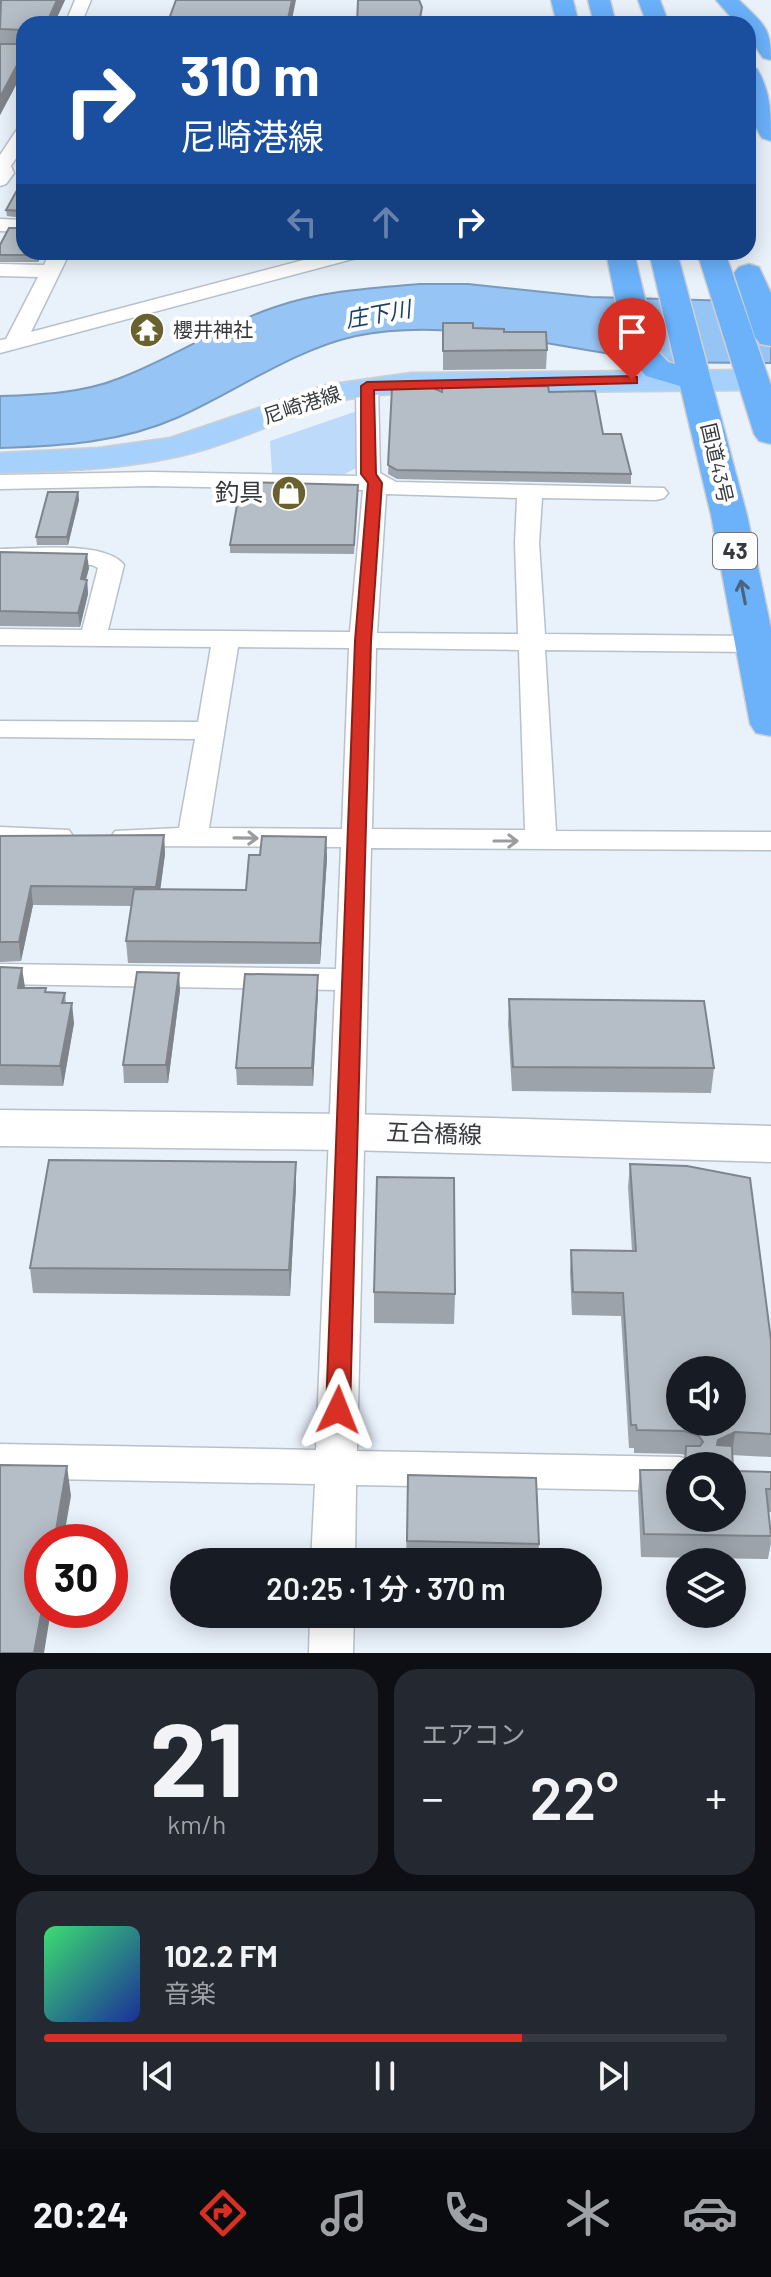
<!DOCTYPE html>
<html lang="ja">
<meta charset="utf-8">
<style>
:root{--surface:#171b24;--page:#242831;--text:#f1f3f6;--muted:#9ea1a6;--line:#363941;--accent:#d93025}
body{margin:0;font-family:Barlow,"Noto Sans JP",sans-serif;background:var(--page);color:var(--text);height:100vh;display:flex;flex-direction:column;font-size:30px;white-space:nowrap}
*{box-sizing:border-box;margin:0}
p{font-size:26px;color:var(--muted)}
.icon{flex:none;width:44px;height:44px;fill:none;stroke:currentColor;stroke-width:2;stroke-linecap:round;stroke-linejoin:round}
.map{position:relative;height:1653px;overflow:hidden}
.details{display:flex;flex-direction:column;gap:16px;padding:16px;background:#0d0f14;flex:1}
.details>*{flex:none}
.guide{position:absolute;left:16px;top:16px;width:740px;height:244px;border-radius:24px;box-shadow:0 4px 20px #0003;background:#1a4fa0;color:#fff;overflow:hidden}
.tools{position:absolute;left:666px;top:1356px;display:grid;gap:16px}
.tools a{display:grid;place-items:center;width:80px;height:80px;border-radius:50%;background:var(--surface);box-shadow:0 4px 20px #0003;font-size:40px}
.speed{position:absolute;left:24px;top:1524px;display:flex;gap:16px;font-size:40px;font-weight:700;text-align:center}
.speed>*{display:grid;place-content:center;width:104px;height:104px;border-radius:50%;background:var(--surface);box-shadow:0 4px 20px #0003;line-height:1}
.speed .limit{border:12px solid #d22;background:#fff;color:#111}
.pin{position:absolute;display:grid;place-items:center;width:68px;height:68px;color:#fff;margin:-82px -34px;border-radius:50% 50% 50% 0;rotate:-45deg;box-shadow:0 0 8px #0007}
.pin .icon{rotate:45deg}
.me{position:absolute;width:88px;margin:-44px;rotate:2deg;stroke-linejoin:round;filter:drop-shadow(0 0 6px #0008)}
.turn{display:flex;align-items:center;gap:28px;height:168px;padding:0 32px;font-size:36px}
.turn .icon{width:104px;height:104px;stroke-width:2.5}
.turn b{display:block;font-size:56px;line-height:68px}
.lanes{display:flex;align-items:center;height:76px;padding:0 32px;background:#0003;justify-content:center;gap:40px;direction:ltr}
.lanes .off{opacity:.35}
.big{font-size:60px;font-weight:600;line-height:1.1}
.details .card{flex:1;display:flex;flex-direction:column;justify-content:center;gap:12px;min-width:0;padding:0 28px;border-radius:24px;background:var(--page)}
.details .dial{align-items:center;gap:0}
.dial b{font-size:104px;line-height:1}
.song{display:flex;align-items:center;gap:24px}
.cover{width:96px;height:96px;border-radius:12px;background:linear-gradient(135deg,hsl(140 70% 55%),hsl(230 70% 35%))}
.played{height:8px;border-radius:4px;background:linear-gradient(90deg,var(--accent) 70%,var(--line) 70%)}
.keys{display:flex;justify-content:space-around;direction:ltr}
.heat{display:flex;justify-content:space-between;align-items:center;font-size:44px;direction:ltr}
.details .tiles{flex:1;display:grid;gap:16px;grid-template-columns:1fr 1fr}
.card:last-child{grid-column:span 2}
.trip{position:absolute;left:170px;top:1548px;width:432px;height:80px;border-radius:40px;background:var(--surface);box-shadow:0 4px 20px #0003;font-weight:600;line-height:80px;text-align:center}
.menu{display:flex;height:128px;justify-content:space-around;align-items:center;background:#090b0e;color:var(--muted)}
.menu .icon{width:56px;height:56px}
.menu .selected{color:var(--accent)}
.menu b{font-size:36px;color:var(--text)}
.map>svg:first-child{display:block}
</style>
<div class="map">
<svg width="771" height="1653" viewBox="0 0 771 1653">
<rect width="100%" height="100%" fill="#e9f1fb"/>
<polygon fill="#bddafa" points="357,411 358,467 341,476 272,473 270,441"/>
<path fill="#96c4f4" stroke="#799abd" stroke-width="2" d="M419 284H468L591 297 771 302V363L617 362 613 355 605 353C523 340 439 319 356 336 293 350 237 391 179 417 121 443 62 446 0 448V396C40 395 83 393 120 378 173 358 221 325 275 307 321 291 371 288 419 284Z"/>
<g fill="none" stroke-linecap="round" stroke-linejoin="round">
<g stroke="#b8c1ca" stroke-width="3">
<g id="street">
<polygon points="75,0 91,0 81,24 65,24"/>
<polygon points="24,127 24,146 11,166 14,173 6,184 0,186 0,155 18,128"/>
<polygon points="0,219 24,220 24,232 0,231"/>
<polygon points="50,252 70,252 31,332 334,252 367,252 364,256 0,353 0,340 6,339 38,277 0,276 0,264 44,265"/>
<path d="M367 379 378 386 380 473 396 482 664 488 668 493 664 498 656 500 542 498 539 543 545 634 753 636 762 638 766 644 762 650 753 652 545 650 556 831 771 832V850L371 848 357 1451 680 1457 695 1462 697 1466H680V1491L356 1485 355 1562H311L315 1484 0 1478V1444L316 1450 335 990 0 984V964L336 969 341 847 126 846 115 843 111 837 115 831 179 828 195 739 0 737V721L198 722 211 647 0 645V629L82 630 98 568 92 565H0V549C29 549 106 540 124 565L108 630 350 632 363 490 151 486 0 489V475L151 472 357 476 356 386ZM386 494 517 498 515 543 518 634 377 633ZM238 647 349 648 342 829 209 828ZM376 648 519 650 525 830 372 829Z"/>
<polygon points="0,827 69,830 73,836 69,842 0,845"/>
<polygon points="310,1614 354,1614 353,1653 309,1653"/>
</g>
</g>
<g stroke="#b8c1ca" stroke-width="3">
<polygon id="secondary" points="0,1110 348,1114 771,1126 771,1162 348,1150 0,1146"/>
</g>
<g stroke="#cfcfd0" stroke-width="3">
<path id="primary" d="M752 370 763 373 768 380 763 387 752 390 411 393C389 394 366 395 344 400 297 412 253 435 206 449 139 469 69 471 0 473V453L98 448 170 438 326 385 411 373Z"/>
</g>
<g stroke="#cfcfd0" stroke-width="3">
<g id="highway">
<polygon points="551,0 573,0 579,24 557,24"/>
<polygon points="588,0 610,0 616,24 594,24"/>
<polygon points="638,0 660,0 669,24 647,24"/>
<path d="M716 0H739C763 24 771 26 771 60L763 58 748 36V24H737Z"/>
<path d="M748 67 757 69C771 92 771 114 771 141L762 138C747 116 748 92 748 67Z"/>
<polygon points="606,252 634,252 657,350 668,362 675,364 649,252 677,252 747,515 771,628 771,736 756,733 750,724 711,515 680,386 646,376 626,352"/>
<polygon points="697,252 725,252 771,385 771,444 759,441 754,434"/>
<polygon points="749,264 759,267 771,293 771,346 760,344 755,337 734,273 739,267"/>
</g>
</g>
<use href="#street" fill="#fff" fill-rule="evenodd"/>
<use href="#secondary" fill="#fff" fill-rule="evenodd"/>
<use href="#primary" fill="#a6d1fd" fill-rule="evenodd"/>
<use href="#highway" fill="#6bb2fb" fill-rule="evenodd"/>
</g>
<g fill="#9ca3aa">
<polygon points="65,0 54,24 24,24 24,70 0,115 0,2"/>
<polygon points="169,19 291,24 170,24"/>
<polygon points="24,183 24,218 7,216 6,210"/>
<polygon points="23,228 24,252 43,252 38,262 0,262 0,245"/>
<polygon points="443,323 473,328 504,332 547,350 546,369 443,370"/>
<polygon points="392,388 442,392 549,392 603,434 631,474 631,484 397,479 388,474"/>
<polygon points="358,485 354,554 230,553 230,545"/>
<polygon points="78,492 79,500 68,545 37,545 36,537"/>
<polygon points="0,552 89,568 86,580 87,580 88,594 80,627 0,626"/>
<polygon points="164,835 165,854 160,889 246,890 260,855 326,837 327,858 320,964 128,963 126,941 131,906 33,905 21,961 0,962 0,836"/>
<polygon points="0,967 25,988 46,988 46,992 65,993 66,1003 74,1023 63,1086 0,1085"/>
<polygon points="180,990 168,1083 124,1083 123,1065"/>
<polygon points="318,993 313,1086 237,1085 236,1068"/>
<polygon points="509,999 714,1068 711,1093 512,1091 508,1024"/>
<polygon points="296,1162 296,1187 290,1296 33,1293 30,1268"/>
<polygon points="630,1164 771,1340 771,1457 732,1455 733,1471 771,1472 771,1512 769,1512 771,1543 768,1559 641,1557 638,1493 640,1470 680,1470 732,1466 683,1466 685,1455 681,1454 634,1453 634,1448 629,1448 621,1316 572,1315 570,1272 571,1250 632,1251 628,1187"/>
<polygon points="374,1292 455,1294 454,1324 374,1323"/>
<polygon points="408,1475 539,1544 538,1562 406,1559"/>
</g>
<g fill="#7f848b">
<polygon points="57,0 65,0 54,24 50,24 49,18"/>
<polygon points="292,0 296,0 291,24 287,24"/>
<polygon points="24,52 24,70 0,115 0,97"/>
<polygon points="39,252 43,252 38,262 37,255"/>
<polygon points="78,492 79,500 68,545 67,537"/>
<polygon points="87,554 89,568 82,593 81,579"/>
<polygon points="87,580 88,594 80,627 78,613"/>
<polygon points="164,835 165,854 158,907 156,887"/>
<polygon points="326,837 327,858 320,964 320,943"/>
<polygon points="31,886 33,905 21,961 19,942"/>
<polygon points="22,968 25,987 20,1008 18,988"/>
<polygon points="179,973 180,990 168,1083 166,1065"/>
<polygon points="318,975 318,993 313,1086 312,1068"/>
<polygon points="72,1003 74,1023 63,1086 60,1066"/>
<polygon points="296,1162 296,1187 290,1296 289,1270"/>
<polygon points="735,1432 732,1455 715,1463 718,1440"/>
<polygon points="67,1466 71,1496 63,1542 54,1542"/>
<polygon points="42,1610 51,1610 44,1653 34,1653"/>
</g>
<g fill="#b5bdc6" stroke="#7f848b" stroke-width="2" fill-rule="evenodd">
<polygon points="1,0 57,0 49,18 42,18 39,24 24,24 24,30 0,29"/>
<polygon points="176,0 292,0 287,24 177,24 179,19 169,19"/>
<polygon points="358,0 419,0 422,7 419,24 357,24"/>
<polygon points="0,44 24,44 24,52 0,97"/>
<polygon points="21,183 24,183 24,211 6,210"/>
<polygon points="9,228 24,228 24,252 39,252 37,255 0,255 0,245"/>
<polygon points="443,323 473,323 473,328 504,329 504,332 546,332 547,350 443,351"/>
<polygon points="548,386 549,392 595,391 603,434 621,434 631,474 397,470 388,465 392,388 431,387 442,392 442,387"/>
<polygon points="241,482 358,485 354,545 230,545"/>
<polygon points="48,492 78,492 67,537 36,537"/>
<polygon points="0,552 87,554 81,579 87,580 78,613 0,611"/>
<polygon points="164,835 156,887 31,886 19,942 0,942 0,836"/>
<polygon points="262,836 326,837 320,943 126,941 134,889 246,890 249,855 260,855"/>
<polygon points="0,967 22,968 18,988 46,988 45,992 65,993 62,1003 72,1003 60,1066 0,1065"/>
<polygon points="137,972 179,973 166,1065 123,1065"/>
<polygon points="245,974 318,975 312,1068 236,1068"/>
<polygon points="509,999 704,1001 714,1068 513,1067"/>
<polygon points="49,1160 296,1162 289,1270 30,1268"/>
<path d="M630 1164 687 1166 750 1178 771 1340V1434L735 1432 718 1440 717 1445 732 1446 733 1471 771 1472V1489H766L771 1536 644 1534 640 1470H680V1518H732V1466H685L686 1446H700L703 1442 699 1436 684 1431 637 1430 636 1425H631L623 1293 573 1292 571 1250 636 1251ZM680 1370H732V1422H680Z"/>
<polygon points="377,1177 454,1178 455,1294 374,1292"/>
<polygon points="0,1465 67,1466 54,1542 42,1542 42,1609 34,1653 0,1653"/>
<polygon points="408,1475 536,1478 539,1544 407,1541"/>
</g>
<defs><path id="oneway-shaft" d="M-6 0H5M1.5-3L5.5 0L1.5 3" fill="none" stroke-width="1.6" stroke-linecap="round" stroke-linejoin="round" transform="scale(2)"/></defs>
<use stroke="#496380" href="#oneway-shaft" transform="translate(743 592) rotate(-101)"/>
<g stroke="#9a9c9e">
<use href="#oneway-shaft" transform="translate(246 838) rotate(1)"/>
<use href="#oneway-shaft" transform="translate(506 841)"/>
</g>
<polygon fill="#d93025" stroke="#8d1f18" stroke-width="2" points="632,376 637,377 637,383 374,390 376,474 382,483 371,641 350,1410 347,1417 338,1420 330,1417 326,1410 355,641 368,483 361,474 361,386 367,382"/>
<defs>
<g id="temple-disc" transform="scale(1.8)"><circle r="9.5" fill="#6a622e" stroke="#fefefe"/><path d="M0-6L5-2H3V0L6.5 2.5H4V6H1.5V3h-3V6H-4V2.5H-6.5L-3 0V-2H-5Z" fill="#fff"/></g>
<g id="shop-disc" transform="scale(1.8)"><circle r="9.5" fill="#6a622e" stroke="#fefefe"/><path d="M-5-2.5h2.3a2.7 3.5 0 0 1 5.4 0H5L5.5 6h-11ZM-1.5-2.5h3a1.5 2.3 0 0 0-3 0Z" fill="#fff"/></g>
</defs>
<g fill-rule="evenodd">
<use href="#temple-disc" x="147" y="330"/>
<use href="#shop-disc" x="289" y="493"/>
</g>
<g text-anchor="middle" stroke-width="8" stroke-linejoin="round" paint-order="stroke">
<g font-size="20" fill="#36393d" stroke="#fefefe" text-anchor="start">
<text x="173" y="337">櫻井神社</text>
</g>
<g font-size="20" fill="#36393d" stroke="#fefefe">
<text transform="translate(302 405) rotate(-18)" y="7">尼崎港線</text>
<text transform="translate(717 463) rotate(77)" y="7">国道43号</text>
</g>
<g font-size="22" font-style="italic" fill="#184067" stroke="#fefefe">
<text transform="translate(378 314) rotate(-10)" y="8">庄下川</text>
</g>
<rect fill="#fefefe" stroke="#727477" stroke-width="2" x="713" y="533" width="44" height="36" rx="6"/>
<g font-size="22" font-weight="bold" fill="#36393d">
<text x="735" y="559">43</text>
</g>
<g font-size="24" fill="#36393d" stroke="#fefefe" text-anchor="end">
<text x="263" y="501">釣具</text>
</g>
<g font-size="24" fill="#36393d" stroke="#fefefe">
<text transform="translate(434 1134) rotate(2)" y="8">五合橋線</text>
</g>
</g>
</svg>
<div class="tools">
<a><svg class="icon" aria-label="sound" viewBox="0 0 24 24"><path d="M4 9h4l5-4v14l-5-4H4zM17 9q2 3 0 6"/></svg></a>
<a><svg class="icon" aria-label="search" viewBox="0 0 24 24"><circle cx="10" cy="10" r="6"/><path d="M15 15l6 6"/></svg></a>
<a><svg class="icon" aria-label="layers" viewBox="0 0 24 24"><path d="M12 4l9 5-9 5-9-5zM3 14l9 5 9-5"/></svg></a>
</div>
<div class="speed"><div class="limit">30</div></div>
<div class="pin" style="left:632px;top:380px;background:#d93025"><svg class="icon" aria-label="arrive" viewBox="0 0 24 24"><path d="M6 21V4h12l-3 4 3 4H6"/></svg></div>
<svg class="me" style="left:338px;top:1410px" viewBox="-20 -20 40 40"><path d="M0-17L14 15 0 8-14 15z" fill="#d93025" stroke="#fff" stroke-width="4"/></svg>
<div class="trip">20:25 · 1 分 · 370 m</div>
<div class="guide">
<div class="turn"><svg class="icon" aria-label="right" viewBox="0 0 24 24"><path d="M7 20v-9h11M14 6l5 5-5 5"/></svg><div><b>310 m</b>尼崎港線</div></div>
<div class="lanes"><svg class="icon off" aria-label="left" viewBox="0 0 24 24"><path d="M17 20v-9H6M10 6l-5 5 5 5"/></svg><svg class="icon off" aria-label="ahead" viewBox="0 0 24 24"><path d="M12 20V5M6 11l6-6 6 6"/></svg><svg class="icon" aria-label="right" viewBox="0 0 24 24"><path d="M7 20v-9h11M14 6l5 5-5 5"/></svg></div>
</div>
</div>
<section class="details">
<div class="tiles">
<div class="card dial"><b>21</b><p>km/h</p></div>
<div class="card"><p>エアコン</p>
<div class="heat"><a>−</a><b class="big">22°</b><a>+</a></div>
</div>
<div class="card">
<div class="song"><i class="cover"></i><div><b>102.2 FM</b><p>音楽</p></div></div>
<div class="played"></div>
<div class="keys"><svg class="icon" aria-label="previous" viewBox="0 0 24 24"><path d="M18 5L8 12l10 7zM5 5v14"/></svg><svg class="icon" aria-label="pause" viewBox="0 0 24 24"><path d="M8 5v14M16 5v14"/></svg><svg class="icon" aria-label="next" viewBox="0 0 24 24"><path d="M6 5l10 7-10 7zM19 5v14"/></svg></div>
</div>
</div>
</section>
<nav class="menu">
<b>20:24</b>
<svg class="icon selected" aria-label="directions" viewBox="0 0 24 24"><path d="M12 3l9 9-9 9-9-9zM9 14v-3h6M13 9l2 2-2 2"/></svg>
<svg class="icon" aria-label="music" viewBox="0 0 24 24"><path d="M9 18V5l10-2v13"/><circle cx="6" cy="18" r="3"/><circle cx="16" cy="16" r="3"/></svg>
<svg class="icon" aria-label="phone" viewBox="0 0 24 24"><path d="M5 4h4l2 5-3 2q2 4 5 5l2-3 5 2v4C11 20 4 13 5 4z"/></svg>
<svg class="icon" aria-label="climate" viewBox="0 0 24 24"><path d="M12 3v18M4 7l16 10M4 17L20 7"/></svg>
<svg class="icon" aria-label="car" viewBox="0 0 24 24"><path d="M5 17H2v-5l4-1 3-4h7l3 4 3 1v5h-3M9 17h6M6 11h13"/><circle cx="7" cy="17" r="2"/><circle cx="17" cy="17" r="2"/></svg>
</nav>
